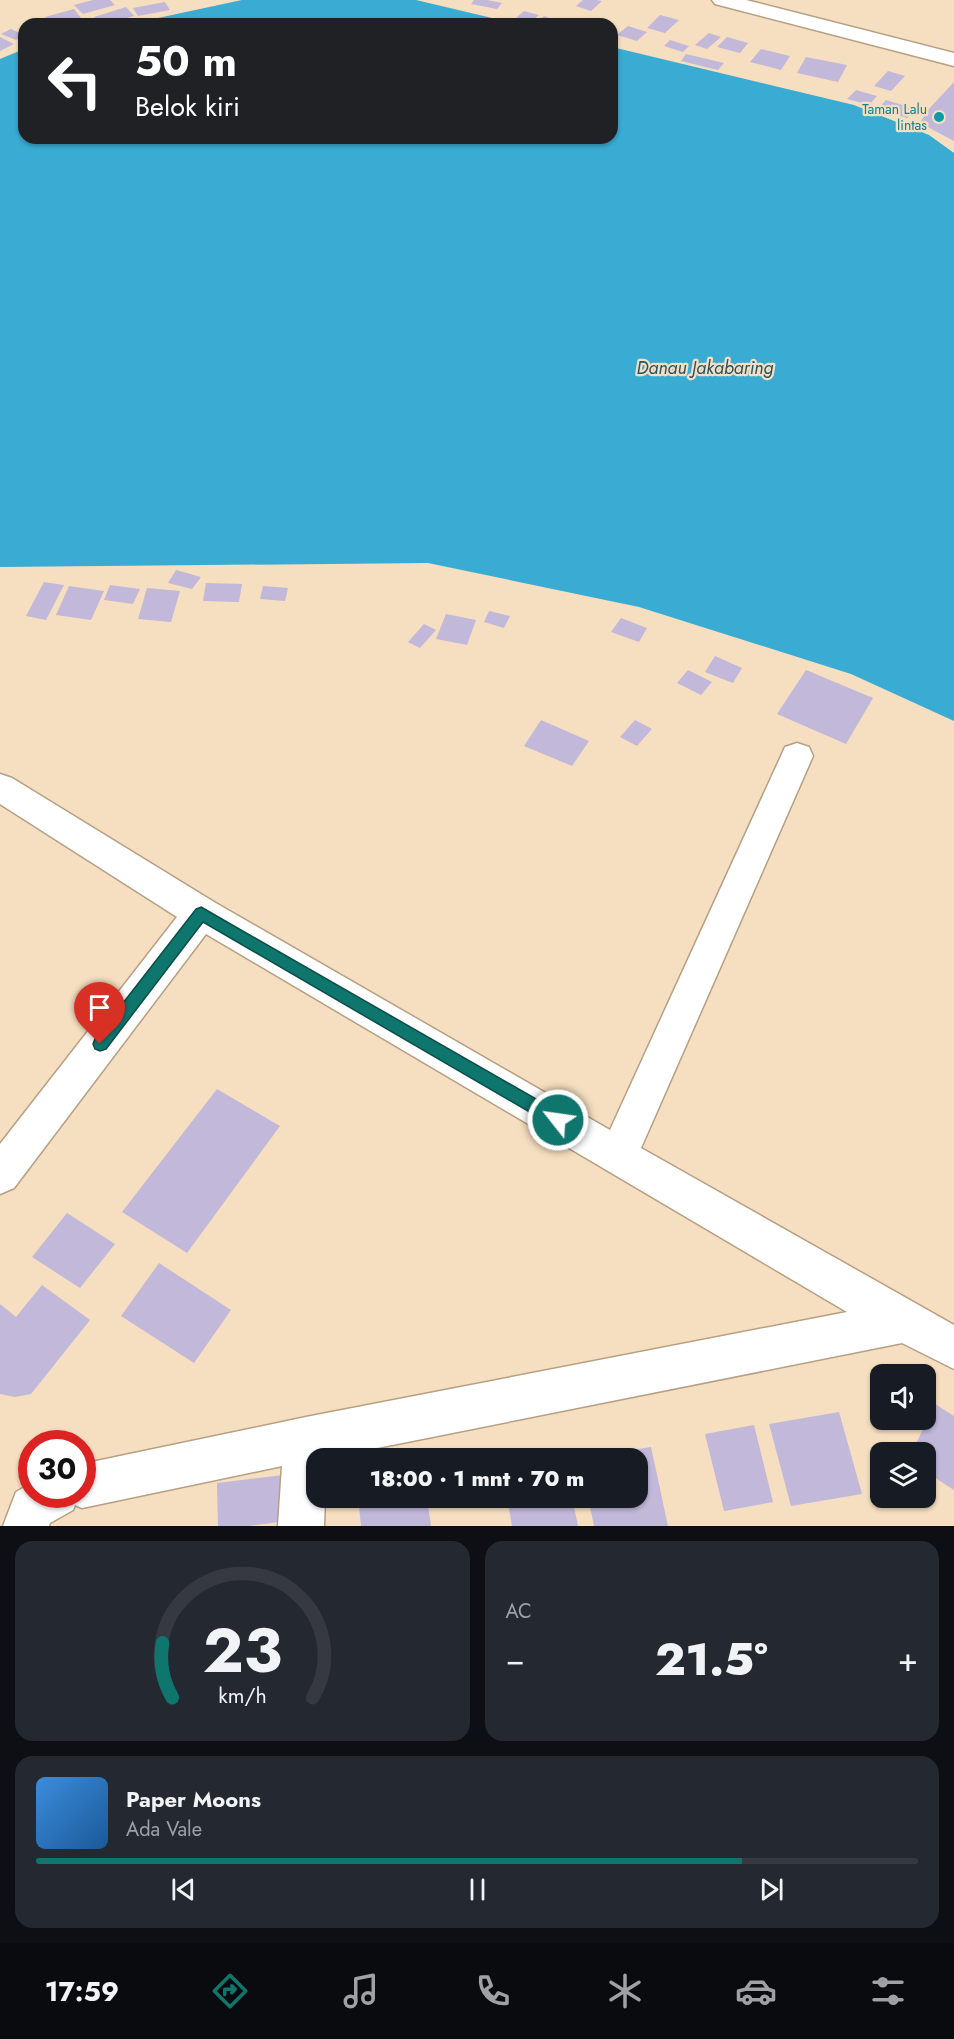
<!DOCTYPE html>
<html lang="id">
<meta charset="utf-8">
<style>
:root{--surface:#171b24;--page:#242831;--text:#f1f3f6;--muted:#9ea1a6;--line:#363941;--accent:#0f766e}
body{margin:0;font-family:Jost,sans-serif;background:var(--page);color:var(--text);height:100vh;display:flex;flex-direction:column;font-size:22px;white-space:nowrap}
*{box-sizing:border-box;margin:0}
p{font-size:20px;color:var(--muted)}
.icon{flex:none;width:33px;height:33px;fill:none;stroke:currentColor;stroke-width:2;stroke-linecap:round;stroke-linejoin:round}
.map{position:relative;height:1526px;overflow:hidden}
.drawer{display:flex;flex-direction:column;gap:15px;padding:15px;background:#0d0f14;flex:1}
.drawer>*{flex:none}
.hud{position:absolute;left:18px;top:18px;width:600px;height:126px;border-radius:18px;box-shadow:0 2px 4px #0004;background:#202124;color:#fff;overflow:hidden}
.controls{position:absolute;left:870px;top:1364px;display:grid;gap:12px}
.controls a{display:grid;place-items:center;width:66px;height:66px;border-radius:12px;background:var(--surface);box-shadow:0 2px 4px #0004;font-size:30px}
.speed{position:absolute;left:18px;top:1430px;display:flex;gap:12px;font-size:30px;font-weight:700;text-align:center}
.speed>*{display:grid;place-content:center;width:78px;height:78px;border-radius:50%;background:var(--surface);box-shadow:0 2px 4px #0004;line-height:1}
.speed .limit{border:9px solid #d22;background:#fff;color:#111}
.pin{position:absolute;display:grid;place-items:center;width:51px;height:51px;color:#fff;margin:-62px -26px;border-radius:50% 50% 50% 0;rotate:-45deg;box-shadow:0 0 6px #0007}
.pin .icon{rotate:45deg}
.me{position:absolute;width:66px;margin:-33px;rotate:300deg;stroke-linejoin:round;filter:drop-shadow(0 0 4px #0008)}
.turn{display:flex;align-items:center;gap:21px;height:126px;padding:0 18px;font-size:27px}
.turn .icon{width:78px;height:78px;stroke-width:2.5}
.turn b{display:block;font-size:42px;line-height:51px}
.big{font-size:45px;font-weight:800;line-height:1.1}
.drawer .card{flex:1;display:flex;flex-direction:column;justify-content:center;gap:9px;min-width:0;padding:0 21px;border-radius:18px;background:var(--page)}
.drawer .dial{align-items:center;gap:0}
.dial svg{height:156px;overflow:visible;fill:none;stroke:var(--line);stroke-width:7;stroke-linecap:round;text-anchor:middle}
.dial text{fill:var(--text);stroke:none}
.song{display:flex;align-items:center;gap:18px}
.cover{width:72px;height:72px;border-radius:9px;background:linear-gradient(135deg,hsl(210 70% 55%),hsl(210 70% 35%))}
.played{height:6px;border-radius:3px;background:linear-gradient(90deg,var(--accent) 80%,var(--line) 80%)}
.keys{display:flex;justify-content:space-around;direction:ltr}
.heat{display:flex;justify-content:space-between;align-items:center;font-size:33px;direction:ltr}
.drawer .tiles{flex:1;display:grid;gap:15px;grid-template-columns:1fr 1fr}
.card:last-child{grid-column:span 2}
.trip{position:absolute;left:306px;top:1448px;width:342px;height:60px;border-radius:18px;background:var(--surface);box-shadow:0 2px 4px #0004;font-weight:800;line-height:60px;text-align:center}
.tab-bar{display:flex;height:96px;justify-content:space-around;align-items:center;background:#090b0e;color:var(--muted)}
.tab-bar .icon{width:42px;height:42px}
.tab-bar .selected{color:var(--accent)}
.tab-bar b{font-size:27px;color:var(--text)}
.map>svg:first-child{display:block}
</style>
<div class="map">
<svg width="954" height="1526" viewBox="0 0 954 1526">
<rect width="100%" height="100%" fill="#f6dec0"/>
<g fill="#3aabd2">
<polygon points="242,0 416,0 517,24 130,24"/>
<polygon points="612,47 854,105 929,135 954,153 954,721 851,674 639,607 428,563 0,567 0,59 24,49 24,138 612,138"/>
</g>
<g fill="#c2b8d9">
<polygon points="93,0 110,0 115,5 83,14 74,5"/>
<polygon points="474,0 487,0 502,3 497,9 471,4"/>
<polygon points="583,0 596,0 602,1 591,11 576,6"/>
<polygon points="165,2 170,10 138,16 133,8"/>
<polygon points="126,7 134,16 107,24 101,24 94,17"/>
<polygon points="74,9 81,18 51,24 45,17"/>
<polygon points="524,11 539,15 531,22 516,18"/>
<polygon points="660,15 679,20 665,33 647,28"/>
<polygon points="544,16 558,21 554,24 537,22"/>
<polygon points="628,26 647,32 637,41 617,35"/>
<polygon points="11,29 24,35 24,36 16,40 1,34"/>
<polygon points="709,33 721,37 707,49 695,45"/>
<polygon points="0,37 14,44 0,51"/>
<polygon points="727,37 748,43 740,53 717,47"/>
<polygon points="670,40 689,46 683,52 664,46"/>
<polygon points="761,49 790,56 781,70 750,62"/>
<polygon points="686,54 724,63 718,70 681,61"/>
<polygon points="806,57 847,65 838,82 797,73"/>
<polygon points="888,71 905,76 891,91 874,86"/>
<polygon points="954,82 954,141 920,123 928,110"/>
<polygon points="856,90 877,96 869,105 847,99"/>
<polygon points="886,100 915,109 907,118 878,109"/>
<polygon points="176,570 201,577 192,589 168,583"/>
<polygon points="44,582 64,585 46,620 26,616"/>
<polygon points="206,583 242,584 239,602 203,601"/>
<polygon points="110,585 140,589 133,604 104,600"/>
<polygon points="69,586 104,591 91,620 56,615"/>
<polygon points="263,586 288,588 285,601 260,599"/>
<polygon points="147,588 180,591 171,622 138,619"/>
<polygon points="489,611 510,616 504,628 484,622"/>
<polygon points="446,614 476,620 467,645 436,639"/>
<polygon points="621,618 647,628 639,642 611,632"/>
<polygon points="424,624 436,630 420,648 408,642"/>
<polygon points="715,656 742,668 733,683 705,672"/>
<polygon points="688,670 712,682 701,695 677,683"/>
<polygon points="806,670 873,698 846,744 777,714"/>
<polygon points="541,720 589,741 572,766 524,746"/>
<polygon points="635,720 652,729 637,746 620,737"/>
<polygon points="217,1089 280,1126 187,1253 122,1212"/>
<polygon points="67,1213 115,1244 80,1288 32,1257"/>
<polygon points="159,1263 231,1310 194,1363 121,1316"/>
<polygon points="42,1285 90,1320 31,1394 15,1397 0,1394 0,1304 16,1317"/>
<polygon points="935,1404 954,1416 954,1490 926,1472 926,1452 912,1452"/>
<polygon points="839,1412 862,1494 791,1506 769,1424"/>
<polygon points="754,1425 773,1502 724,1511 705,1434"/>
<polygon points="651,1447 668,1526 594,1526 588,1497 638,1497 638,1458 588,1457"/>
<polygon points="284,1475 286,1521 248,1526 218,1526 217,1483"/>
<polygon points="358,1497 427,1497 431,1526 361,1526"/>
<polygon points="507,1497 572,1497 578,1526 512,1526"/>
</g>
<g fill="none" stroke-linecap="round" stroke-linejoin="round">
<g stroke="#b69f83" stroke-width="3">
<g id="minor">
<polygon points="712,0 746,0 954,53 954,66 715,4"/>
<polygon points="797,743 809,747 813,756 641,1148 954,1325 954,1369 902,1343 327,1458 316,1458 316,1497 325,1497 324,1526 278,1526 282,1466 82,1508 75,1505 73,1510 50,1523 49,1526 3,1526 16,1492 32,1483 32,1494 82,1494 82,1464 306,1417 847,1312 206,934 14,1188 0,1194 0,1144 177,917 0,804 0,774 12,778 214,902 610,1130 781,756 785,747"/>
</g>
</g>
<use href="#minor" fill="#fff" fill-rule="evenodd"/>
</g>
<polygon fill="#0f766e" stroke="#0a4d48" stroke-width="1.5" points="201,907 564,1115 566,1120 564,1125 558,1127 552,1125 203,922 106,1049 100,1051 95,1049 93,1044 95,1039 196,909"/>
<circle fill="#0f9aa8" stroke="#f6dec0" stroke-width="2" cx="939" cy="117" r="6"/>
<g text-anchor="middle" stroke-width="4.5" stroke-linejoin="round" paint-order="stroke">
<g font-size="14" fill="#0d838f" stroke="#f6dec0" text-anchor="end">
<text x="927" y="114">Taman Lalu<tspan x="927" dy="16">lintas</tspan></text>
</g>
<g font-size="18" font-style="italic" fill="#245263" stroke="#f6dec0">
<text x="705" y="374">Danau Jakabaring</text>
</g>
</g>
</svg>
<div class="controls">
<a><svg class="icon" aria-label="sound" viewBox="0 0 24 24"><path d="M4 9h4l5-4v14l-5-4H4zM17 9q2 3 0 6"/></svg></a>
<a><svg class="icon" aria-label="layers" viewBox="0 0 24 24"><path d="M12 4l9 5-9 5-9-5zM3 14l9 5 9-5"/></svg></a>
</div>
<div class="speed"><div class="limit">30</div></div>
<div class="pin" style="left:100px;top:1044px;background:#d93025"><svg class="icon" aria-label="arrive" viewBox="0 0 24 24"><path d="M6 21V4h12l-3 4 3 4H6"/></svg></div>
<svg class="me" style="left:558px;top:1120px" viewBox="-20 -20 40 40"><circle r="17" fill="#0f766e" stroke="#fff" stroke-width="3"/><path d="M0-11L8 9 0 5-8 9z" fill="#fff"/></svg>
<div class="trip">18:00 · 1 mnt · 70 m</div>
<div class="hud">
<div class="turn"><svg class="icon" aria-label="left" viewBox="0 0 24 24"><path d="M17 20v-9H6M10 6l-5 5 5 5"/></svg><div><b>50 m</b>Belok kiri</div></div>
</div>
</div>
<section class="drawer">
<div class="tiles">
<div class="card dial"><svg viewBox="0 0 100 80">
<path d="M14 69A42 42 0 1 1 86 69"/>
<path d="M14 69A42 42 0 0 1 9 41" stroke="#0f766e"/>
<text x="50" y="56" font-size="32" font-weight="700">23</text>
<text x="50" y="72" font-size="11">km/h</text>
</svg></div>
<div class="card"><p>AC</p>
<div class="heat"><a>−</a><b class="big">21.5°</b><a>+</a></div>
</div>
<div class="card">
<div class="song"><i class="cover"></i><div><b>Paper Moons</b><p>Ada Vale</p></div></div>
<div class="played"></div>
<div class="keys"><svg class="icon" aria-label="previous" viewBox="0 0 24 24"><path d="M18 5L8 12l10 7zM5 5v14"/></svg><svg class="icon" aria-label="pause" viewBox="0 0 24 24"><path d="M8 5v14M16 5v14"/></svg><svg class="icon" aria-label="next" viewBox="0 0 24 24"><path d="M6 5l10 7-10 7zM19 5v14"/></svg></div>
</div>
</div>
</section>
<nav class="tab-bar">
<b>17:59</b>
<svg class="icon selected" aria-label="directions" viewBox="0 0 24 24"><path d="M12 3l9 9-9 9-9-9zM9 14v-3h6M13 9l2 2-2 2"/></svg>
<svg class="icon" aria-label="music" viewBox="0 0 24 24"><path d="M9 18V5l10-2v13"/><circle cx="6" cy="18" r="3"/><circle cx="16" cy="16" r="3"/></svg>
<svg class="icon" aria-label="phone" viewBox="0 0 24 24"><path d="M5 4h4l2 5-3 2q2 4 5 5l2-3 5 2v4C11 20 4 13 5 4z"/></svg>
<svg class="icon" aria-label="climate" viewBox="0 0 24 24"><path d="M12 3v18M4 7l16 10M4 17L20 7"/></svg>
<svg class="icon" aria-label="car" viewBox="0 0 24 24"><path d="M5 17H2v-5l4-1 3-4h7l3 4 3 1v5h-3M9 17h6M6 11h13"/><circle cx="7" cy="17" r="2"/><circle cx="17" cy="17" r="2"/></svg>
<svg class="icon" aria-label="filters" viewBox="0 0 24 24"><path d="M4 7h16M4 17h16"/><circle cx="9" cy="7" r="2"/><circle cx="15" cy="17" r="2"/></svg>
</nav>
